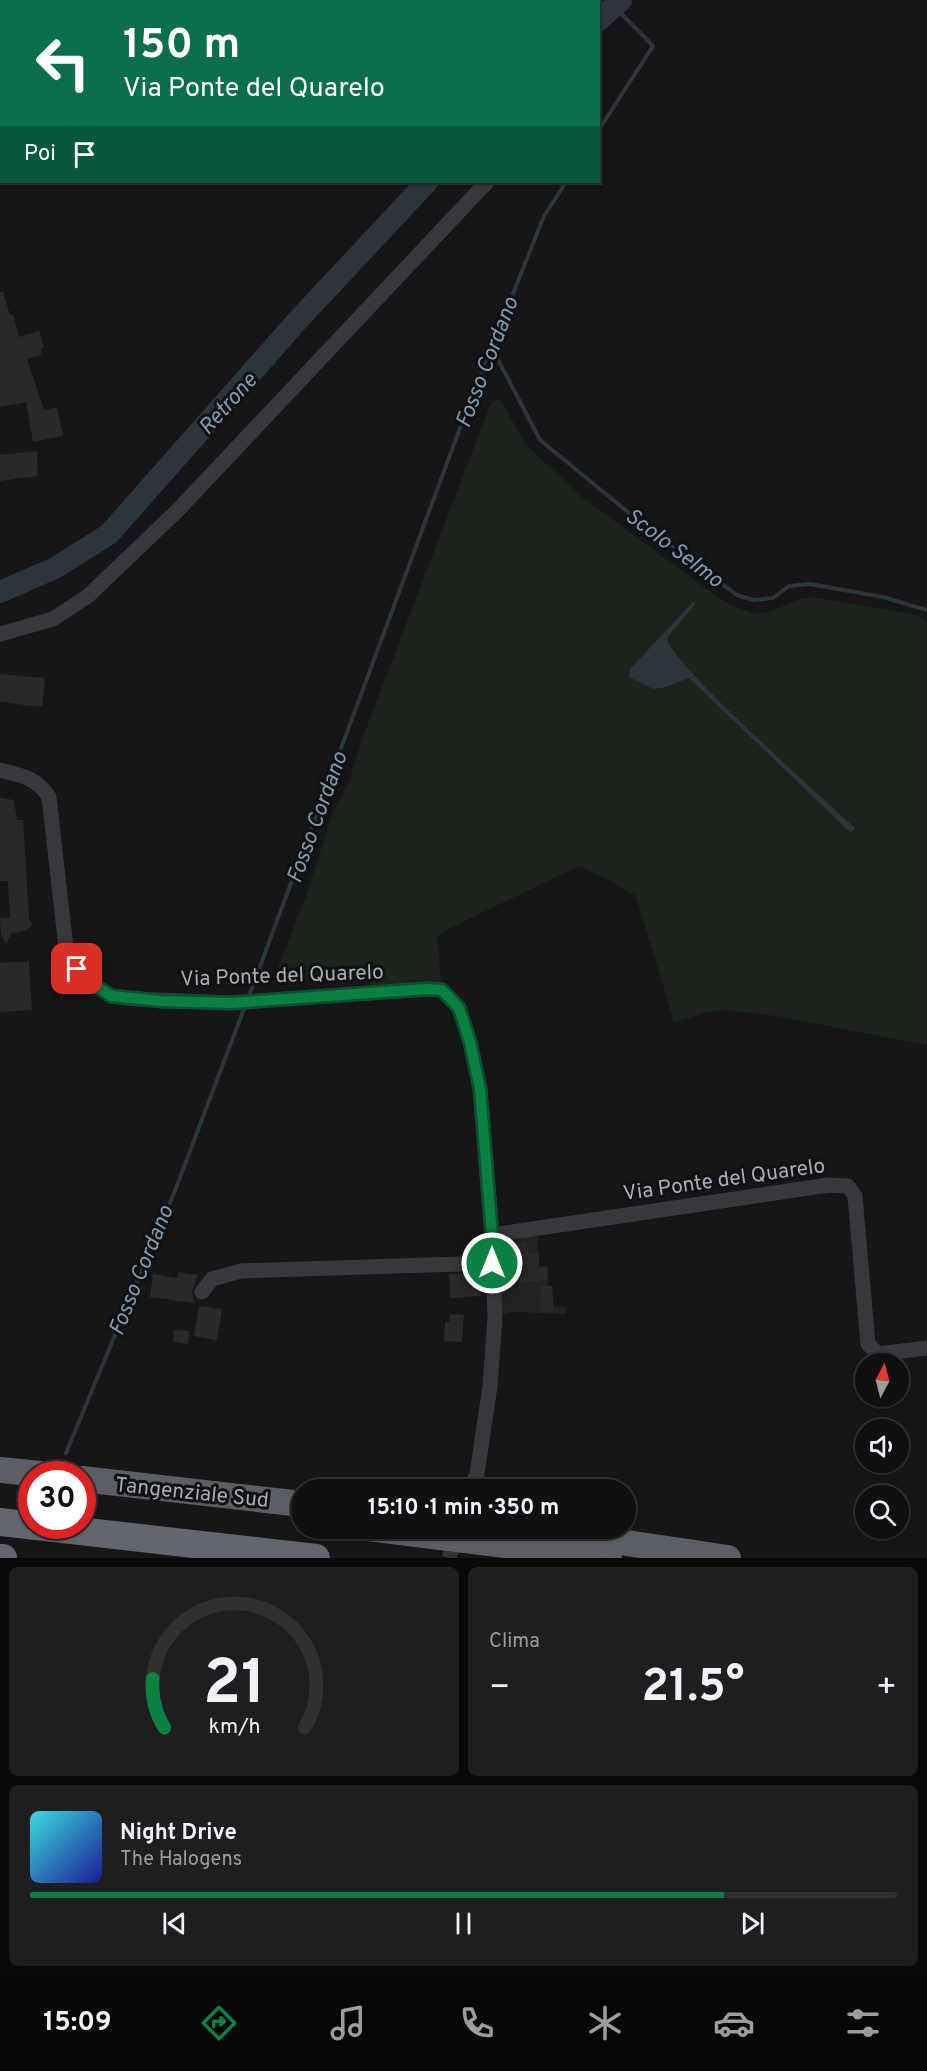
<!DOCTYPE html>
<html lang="it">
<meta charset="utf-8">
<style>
:root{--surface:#101012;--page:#1e1e20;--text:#f1f3f6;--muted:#9c9d9f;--line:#303032;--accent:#0b8043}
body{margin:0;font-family:Overpass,sans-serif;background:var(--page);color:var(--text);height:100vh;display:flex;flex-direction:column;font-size:22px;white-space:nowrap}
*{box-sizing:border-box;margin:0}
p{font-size:20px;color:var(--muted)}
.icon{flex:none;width:33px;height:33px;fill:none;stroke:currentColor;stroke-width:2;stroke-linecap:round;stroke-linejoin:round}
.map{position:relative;height:1558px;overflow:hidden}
.side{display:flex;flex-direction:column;gap:9px;padding:9px;background:#09090a;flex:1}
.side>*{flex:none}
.top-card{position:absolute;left:0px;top:0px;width:600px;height:183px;box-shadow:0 2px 4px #0004,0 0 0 2px var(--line);background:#0b6e4f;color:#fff;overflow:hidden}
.needle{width:39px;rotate:7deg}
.fabs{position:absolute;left:855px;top:1353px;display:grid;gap:12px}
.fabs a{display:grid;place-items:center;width:54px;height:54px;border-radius:50%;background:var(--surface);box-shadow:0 2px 4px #0004,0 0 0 2px var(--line);font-size:30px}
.speed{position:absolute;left:18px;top:1461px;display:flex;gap:12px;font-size:30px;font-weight:700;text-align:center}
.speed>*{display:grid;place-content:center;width:78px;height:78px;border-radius:50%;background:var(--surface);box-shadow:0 2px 4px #0004,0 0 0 2px var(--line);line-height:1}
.speed .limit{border:9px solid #d22;background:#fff;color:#111}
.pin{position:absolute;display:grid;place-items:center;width:51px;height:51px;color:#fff;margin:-26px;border-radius:12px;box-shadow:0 3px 9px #0006}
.me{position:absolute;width:66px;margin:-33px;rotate:0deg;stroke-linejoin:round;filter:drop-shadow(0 0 4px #0008)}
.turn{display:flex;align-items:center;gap:21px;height:126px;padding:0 24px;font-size:27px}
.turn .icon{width:78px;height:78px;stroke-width:2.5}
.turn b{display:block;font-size:42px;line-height:51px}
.then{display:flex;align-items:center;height:57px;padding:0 24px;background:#0003;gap:12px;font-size:22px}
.big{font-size:45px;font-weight:700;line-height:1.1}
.side .tile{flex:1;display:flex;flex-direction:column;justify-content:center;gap:9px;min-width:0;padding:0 21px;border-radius:9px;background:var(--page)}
.side .dial{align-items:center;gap:0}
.dial svg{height:156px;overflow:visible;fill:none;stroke:var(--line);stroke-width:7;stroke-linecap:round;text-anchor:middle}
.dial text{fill:var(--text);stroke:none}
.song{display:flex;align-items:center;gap:18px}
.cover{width:72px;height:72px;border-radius:9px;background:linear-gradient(135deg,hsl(180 70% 55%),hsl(240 70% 35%))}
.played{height:6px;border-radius:3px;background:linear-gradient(90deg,var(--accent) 80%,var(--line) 80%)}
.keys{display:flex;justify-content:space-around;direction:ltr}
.heat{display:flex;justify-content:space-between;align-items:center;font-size:33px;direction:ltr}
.side .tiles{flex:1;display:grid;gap:9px;grid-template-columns:1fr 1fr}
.tile:last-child{grid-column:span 2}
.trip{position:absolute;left:291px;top:1479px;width:345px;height:60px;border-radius:30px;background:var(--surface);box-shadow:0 2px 4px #0004,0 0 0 2px var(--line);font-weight:700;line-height:60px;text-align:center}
.dock{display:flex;height:96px;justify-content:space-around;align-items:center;background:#060607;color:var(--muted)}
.dock .icon{width:42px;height:42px}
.dock .current{color:var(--accent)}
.dock b{font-size:27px;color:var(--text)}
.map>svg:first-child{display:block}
</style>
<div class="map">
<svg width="927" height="1558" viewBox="0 0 927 1558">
<rect width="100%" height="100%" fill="#161618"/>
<polygon fill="#222225" points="537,1230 539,1266 547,1266 548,1285 552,1286 554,1306 566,1307 566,1314 512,1312 499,1315 495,1237"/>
<polygon fill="#1c231d" points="498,399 503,404 525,444 582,497 716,596 735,607 757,614 772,611 803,598 812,597 917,615 927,621 927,1045 776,1016 725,1010 708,1012 674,1022 636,896 611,881 579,866 442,932 437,938 442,990 371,993 368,977 364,976 272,983 306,896 332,815 349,782 364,734 491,403"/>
<path fill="#2c353c" d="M693 602 695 603 693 607 667 638C667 660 829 804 855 828L851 833 689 678 666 687 653 689 629 677 630 669Z"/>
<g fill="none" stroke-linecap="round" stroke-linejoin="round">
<g stroke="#2c353c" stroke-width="4">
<polyline points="598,131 653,46 614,6"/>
<polyline points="492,348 540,440 656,535 737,595 753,600 773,598 789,586 810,584 883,597 927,610"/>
<polyline points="249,996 469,404 544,216 566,182"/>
<polyline points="66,1453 176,1188 245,1006"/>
</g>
<g stroke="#2c353c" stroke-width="22">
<polyline points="598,21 621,0"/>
<polyline points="0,592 55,568 109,534 299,319 427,182"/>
</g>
</g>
<g fill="#29292c">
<polygon points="0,292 3,292 10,315 13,314 19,337 39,331 44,348 41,349 42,355 27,359 44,410 57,407 63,436 33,442 26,402 0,407"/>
<polygon points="37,451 38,476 0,481 0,455"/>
<polygon points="0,674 45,678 42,707 0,702"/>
<polygon points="0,798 14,800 17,820 23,820 29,919 33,925 24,931 12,933 6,944 1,934 0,921 0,918 10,917 8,881 0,881"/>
<polygon points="29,961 32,1010 0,1012 0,963"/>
<polygon points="527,1241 529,1255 539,1255 539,1267 547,1266 548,1280 507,1283 506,1257 517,1256 516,1242"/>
<polygon points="178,1272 198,1275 192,1290 194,1303 150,1297 153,1274 177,1278"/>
<polygon points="479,1273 481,1296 450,1298 449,1274"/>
<polygon points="541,1286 552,1286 554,1311 540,1312"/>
<polygon points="199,1306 222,1309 217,1340 194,1336"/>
<polygon points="450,1314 464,1315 462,1342 444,1341 445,1322 449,1322"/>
<polygon points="174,1330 189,1331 188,1344 173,1342"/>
</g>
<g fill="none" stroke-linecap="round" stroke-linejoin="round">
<polyline stroke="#333438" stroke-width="15" stroke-dasharray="15 8" stroke-linecap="butt" points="449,1558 457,1531"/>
<g stroke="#37383d" stroke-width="15">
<polyline points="0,634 53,619 88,596 178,510 487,182"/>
<path d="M0 770C21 775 37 778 49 797L66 948 77 969 90 982 111 996 136 999 231 1003 426 989 442 990 459 1008 470 1042 480 1089 492 1235 495 1317 490 1386 477 1474 469 1490"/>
<polyline points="492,1235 829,1185 848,1186 855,1196 868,1344 878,1354 927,1348"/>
<polyline points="202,1292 212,1279 241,1271 492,1263"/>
</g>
<g stroke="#5b5e65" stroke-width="26">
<polyline points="0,1470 41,1474"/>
<polyline points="82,1479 302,1504"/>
<polyline points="368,1528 609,1558"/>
<polyline points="580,1536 728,1558"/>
</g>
<g stroke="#63666e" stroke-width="28">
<polyline points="0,1522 316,1558"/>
<polyline points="0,1558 3,1558"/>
</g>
</g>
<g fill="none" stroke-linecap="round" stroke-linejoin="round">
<g stroke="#07532c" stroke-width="15">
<polyline id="route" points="77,969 90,982 111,996 161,1001 231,1003 426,989 442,990 459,1008 470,1042 480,1089 492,1235 492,1263"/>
</g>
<use href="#route" stroke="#0b8043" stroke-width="10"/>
</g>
<g text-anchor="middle" stroke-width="6" stroke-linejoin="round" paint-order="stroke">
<g font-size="21" fill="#a8adb8" stroke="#111113">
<text transform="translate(282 975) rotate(-2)" y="7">Via Ponte del Quarelo</text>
<text transform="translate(724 1179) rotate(-8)" y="7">Via Ponte del Quarelo</text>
<text transform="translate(192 1492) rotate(6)" y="7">Tangenziale Sud</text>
</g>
<g font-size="22" font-style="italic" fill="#7f9bb3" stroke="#111113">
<text transform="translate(486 362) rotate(-69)" y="8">Fosso Cordano</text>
<text transform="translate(227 403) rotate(-48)" y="8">Retrone</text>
<text transform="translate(675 547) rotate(37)" y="8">Scolo Selmo</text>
<text transform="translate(316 817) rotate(-70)" y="8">Fosso Cordano</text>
<text transform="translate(140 1270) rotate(-68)" y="8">Fosso Cordano</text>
</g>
</g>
</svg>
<div class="fabs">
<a><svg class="needle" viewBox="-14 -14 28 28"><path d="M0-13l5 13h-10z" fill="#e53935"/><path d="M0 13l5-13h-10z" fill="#9c9d9f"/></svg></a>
<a><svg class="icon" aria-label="sound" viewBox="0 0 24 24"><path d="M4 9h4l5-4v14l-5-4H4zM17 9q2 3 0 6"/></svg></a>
<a><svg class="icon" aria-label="search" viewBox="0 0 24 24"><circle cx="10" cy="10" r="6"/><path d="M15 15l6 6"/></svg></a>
</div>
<div class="speed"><div class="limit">30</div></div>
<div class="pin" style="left:77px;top:969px;background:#d93025"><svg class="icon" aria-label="arrive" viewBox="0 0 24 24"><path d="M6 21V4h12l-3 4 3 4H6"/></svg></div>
<svg class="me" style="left:492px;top:1263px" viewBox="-20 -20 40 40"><circle r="17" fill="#0b8043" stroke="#fff" stroke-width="3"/><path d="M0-11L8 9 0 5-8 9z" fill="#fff"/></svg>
<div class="trip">15:10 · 1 min · 350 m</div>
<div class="top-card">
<div class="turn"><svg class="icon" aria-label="left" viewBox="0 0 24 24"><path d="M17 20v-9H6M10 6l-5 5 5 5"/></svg><div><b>150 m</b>Via Ponte del Quarelo</div></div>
<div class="then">Poi<svg class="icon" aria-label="arrive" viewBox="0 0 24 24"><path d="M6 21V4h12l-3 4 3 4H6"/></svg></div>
</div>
</div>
<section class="side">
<div class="tiles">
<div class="tile dial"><svg viewBox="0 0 100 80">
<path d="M14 69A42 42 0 1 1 86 69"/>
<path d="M14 69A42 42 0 0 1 8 44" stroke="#0b8043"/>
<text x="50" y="56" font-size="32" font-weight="700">21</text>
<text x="50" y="72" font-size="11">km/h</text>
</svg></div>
<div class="tile"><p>Clima</p>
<div class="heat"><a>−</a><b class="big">21.5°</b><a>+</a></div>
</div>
<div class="tile">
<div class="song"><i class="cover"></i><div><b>Night Drive</b><p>The Halogens</p></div></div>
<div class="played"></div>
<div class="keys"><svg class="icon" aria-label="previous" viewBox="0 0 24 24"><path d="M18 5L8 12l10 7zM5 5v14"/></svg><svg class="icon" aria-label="pause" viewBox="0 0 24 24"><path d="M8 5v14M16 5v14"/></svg><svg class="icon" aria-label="next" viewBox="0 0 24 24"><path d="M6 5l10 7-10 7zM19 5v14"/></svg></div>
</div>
</div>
</section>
<nav class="dock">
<b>15:09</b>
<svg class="icon current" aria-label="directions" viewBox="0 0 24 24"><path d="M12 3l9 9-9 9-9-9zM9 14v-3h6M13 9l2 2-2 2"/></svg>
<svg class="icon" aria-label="music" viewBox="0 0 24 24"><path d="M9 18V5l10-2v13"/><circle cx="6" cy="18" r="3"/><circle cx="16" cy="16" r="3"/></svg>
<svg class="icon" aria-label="phone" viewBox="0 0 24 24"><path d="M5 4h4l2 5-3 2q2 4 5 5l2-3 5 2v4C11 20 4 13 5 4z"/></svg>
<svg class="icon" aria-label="climate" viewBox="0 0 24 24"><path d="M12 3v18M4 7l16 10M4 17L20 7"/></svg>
<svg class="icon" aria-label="car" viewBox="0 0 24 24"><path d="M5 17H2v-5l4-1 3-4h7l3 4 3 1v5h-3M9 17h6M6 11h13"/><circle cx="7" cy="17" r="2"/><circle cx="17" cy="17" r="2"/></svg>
<svg class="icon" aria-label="filters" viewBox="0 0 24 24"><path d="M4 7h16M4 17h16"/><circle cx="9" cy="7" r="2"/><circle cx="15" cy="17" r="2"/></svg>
</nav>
